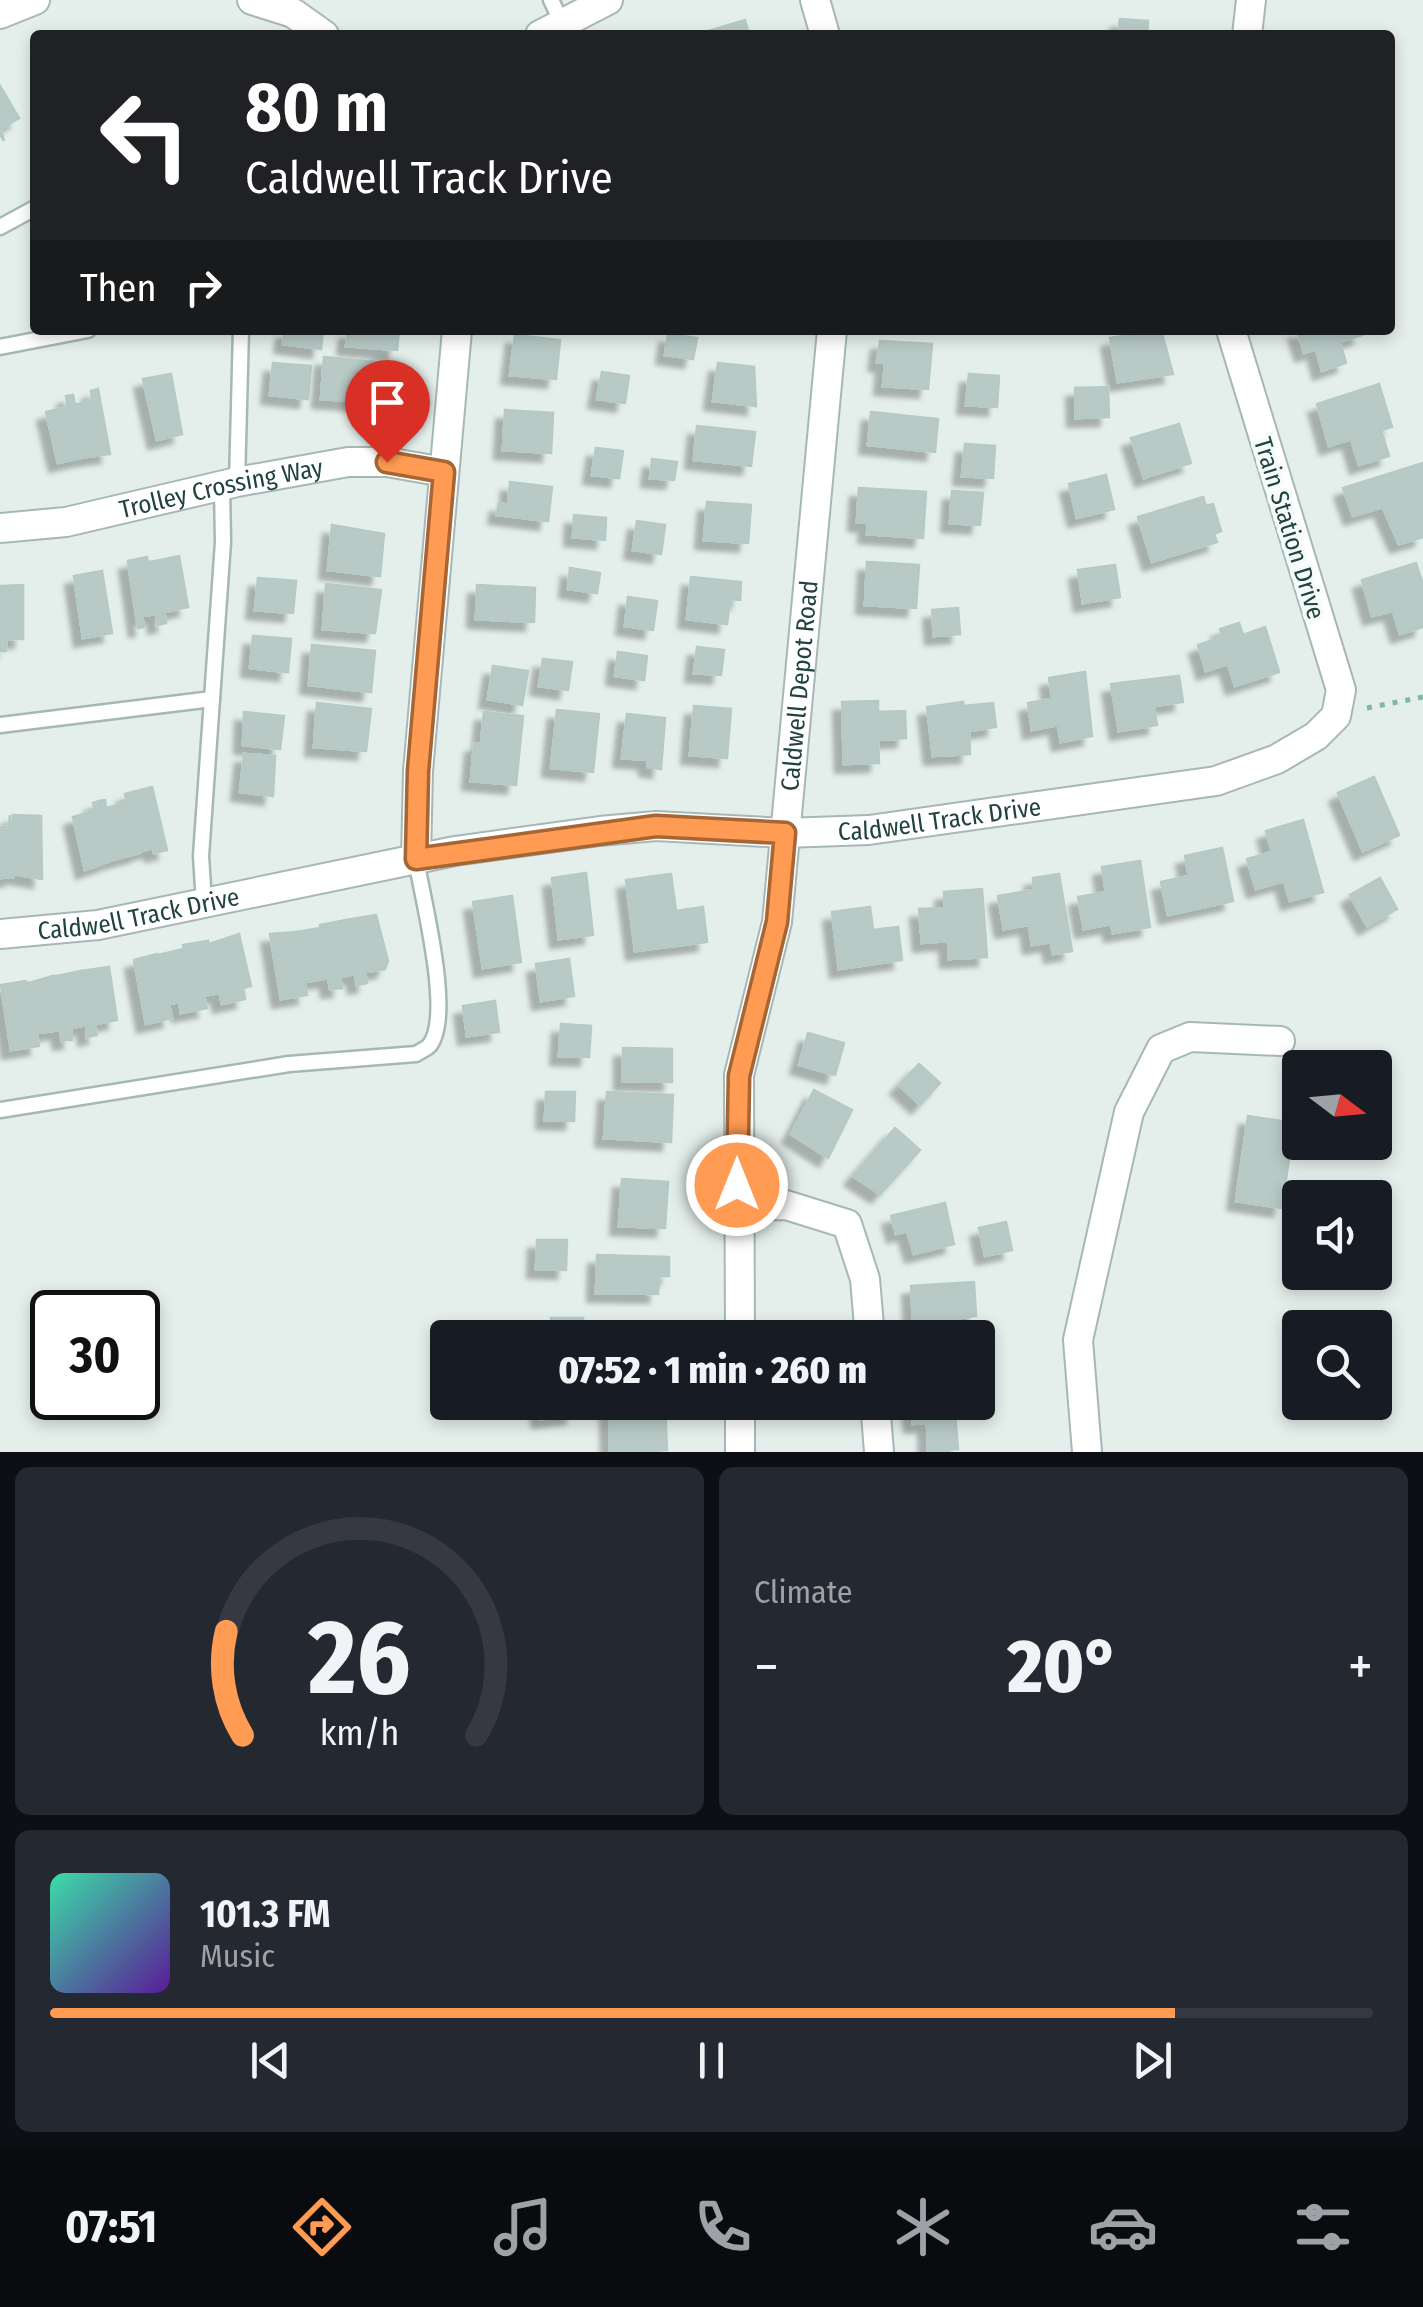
<!DOCTYPE html>
<meta charset="utf-8">
<style>
:root{--surface:#171b24;--page:#242831;--text:#f1f3f6;--muted:#9ea1a6;--line:#363941;--accent:#ff9b52}
body{margin:0;font-family:"Fira Sans Condensed",sans-serif;background:var(--page);color:var(--text);height:100vh;display:flex;flex-direction:column;font-size:38px;white-space:nowrap}
*{box-sizing:border-box;margin:0}
p{font-size:32px;color:var(--muted)}
.icon{flex:none;width:55px;height:55px;fill:none;stroke:currentColor;stroke-width:2;stroke-linecap:round;stroke-linejoin:round}
.map{position:relative;height:1452px;overflow:hidden}
.drawer{display:flex;flex-direction:column;gap:15px;padding:15px;background:#0d0f14;flex:1}
.drawer>*{flex:none}
.guide{position:absolute;left:30px;top:30px;width:1365px;height:305px;border-radius:10px;box-shadow:0 5px 15px #0003;background:#202124;color:#fff;overflow:hidden}
.needle{width:65px;rotate:106deg}
.fabs{position:absolute;left:1282px;top:1050px;display:grid;gap:20px}
.fabs a{display:grid;place-items:center;width:110px;height:110px;border-radius:10px;background:var(--surface);box-shadow:0 5px 15px #0003;font-size:50px}
.speed{position:absolute;left:30px;top:1290px;display:flex;gap:20px;font-size:50px;font-weight:700;text-align:center}
.speed>*{display:grid;place-content:center;width:130px;height:130px;border-radius:50%;background:var(--surface);box-shadow:0 5px 15px #0003;line-height:1}
.speed .limit{border:5px solid #111;border-radius:15px;background:#fff;color:#111}
.pin{position:absolute;display:grid;place-items:center;width:85px;height:85px;color:#fff;margin:-102px -42px;border-radius:50% 50% 50% 0;rotate:-45deg;box-shadow:0 0 10px #0007}
.pin .icon{rotate:45deg}
.me{position:absolute;width:110px;margin:-55px;rotate:0deg;stroke-linejoin:round;filter:drop-shadow(0 0 8px #0008)}
.turn{display:flex;align-items:center;gap:35px;height:210px;padding:0 50px;font-size:45px}
.turn .icon{width:130px;height:130px;stroke-width:2.5}
.turn b{display:block;font-size:70px;line-height:85px}
.then{display:flex;align-items:center;height:95px;padding:0 50px;background:#0003;gap:20px;font-size:38px}
.big{font-size:75px;font-weight:800;line-height:1.1}
.drawer .widget{flex:1;display:flex;flex-direction:column;justify-content:center;gap:15px;min-width:0;padding:0 35px;border-radius:15px;background:var(--page)}
.drawer .dial{align-items:center;gap:0}
.dial svg{height:260px;overflow:visible;fill:none;stroke:var(--line);stroke-width:7;stroke-linecap:round;text-anchor:middle}
.dial text{fill:var(--text);stroke:none}
.song{display:flex;align-items:center;gap:30px}
.cover{width:120px;height:120px;border-radius:15px;background:linear-gradient(135deg,hsl(160 70% 55%),hsl(270 70% 35%))}
.played{height:10px;border-radius:5px;background:linear-gradient(90deg,var(--accent) 85%,var(--line) 85%)}
.keys{display:flex;justify-content:space-around;direction:ltr}
.heat{display:flex;justify-content:space-between;align-items:center;font-size:55px;direction:ltr}
.drawer .tiles{flex:1;display:grid;gap:15px;grid-template-columns:1fr 1fr}
.widget:last-child{grid-column:span 2}
.trip{position:absolute;left:430px;top:1320px;width:565px;height:100px;border-radius:10px;background:var(--surface);box-shadow:0 5px 15px #0003;font-weight:800;line-height:100px;text-align:center}
.tab-bar{display:flex;height:160px;justify-content:space-around;align-items:center;background:#090b0e;color:var(--muted)}
.tab-bar .icon{width:70px;height:70px}
.tab-bar .on{color:var(--accent)}
.tab-bar b{font-size:45px;color:var(--text)}
.map>svg:first-child{display:block}
</style>
<div class="map">
<svg width="1423" height="1452" viewBox="0 0 1423 1452">
<defs>
<filter id="shadow"><feDropShadow dx="-9" dy="9" stdDeviation="2.5" flood-color="#0004"/></filter>
</defs>
<rect width="100%" height="100%" fill="#e4efec"/>
<g fill="#b9cac6" stroke="#b5cac5" stroke-width="2.5" filter="url(#shadow)">
<polygon points="1120,19 1148,21 1147,35 1118,35"/>
<polygon points="745,20 749,35 695,35"/>
<polygon points="0,86 19,118 1,129 4,141 0,134"/>
<polygon points="285,330 323,330 321,349 283,344"/>
<polygon points="348,330 399,330 397,350 346,346"/>
<polygon points="1161,330 1173,374 1118,382 1110,338"/>
<polygon points="1297,330 1360,330 1362,335 1340,342 1346,363 1322,371 1316,349 1304,353"/>
<polygon points="668,334 697,338 693,359 665,355"/>
<polygon points="515,335 560,340 556,379 510,375"/>
<polygon points="880,341 932,344 928,389 883,386 885,363 877,362"/>
<polygon points="324,357 388,363 385,403 321,399"/>
<polygon points="273,363 311,366 308,399 270,395"/>
<polygon points="718,363 754,367 756,406 713,401"/>
<polygon points="602,372 629,376 625,403 597,399"/>
<polygon points="171,374 182,434 157,440 143,379"/>
<polygon points="969,374 999,376 997,407 966,405"/>
<polygon points="1379,384 1392,427 1381,430 1389,456 1359,465 1351,439 1329,446 1317,404"/>
<polygon points="1108,387 1109,417 1076,418 1075,388"/>
<polygon points="98,389 110,454 85,457 74,405 92,401 91,391"/>
<polygon points="73,395 85,457 58,463 46,412 68,407 66,396"/>
<polygon points="505,410 553,413 551,453 503,450"/>
<polygon points="871,412 938,419 935,452 868,445"/>
<polygon points="1179,424 1191,463 1144,478 1131,438"/>
<polygon points="697,426 755,432 751,466 694,460"/>
<polygon points="965,444 995,446 993,478 962,476"/>
<polygon points="596,448 623,451 619,478 592,475"/>
<polygon points="652,459 677,462 674,480 650,478"/>
<polygon points="1423,463 1423,537 1399,544 1384,510 1390,505 1353,516 1343,488"/>
<polygon points="1106,475 1114,509 1077,518 1069,484"/>
<polygon points="510,482 552,487 548,521 497,515 499,503 508,505"/>
<polygon points="859,488 926,492 923,538 867,534 868,523 857,522"/>
<polygon points="952,491 983,493 980,525 950,523"/>
<polygon points="1203,497 1206,506 1213,504 1221,531 1214,534 1217,542 1152,562 1138,517"/>
<polygon points="707,502 751,505 748,543 704,540"/>
<polygon points="574,515 606,518 605,540 573,537"/>
<polygon points="637,521 665,525 661,554 633,550"/>
<polygon points="332,525 384,534 380,576 328,570"/>
<polygon points="179,556 188,607 164,612 156,561"/>
<polygon points="147,557 148,562 156,561 166,623 157,625 156,614 142,616 144,627 138,628 128,561"/>
<polygon points="867,562 919,565 916,608 865,605"/>
<polygon points="1416,563 1423,585 1423,627 1400,634 1393,611 1372,616 1362,580"/>
<polygon points="1115,565 1120,597 1083,603 1078,570"/>
<polygon points="570,568 600,573 597,593 568,589"/>
<polygon points="102,571 112,633 83,638 74,576"/>
<polygon points="691,577 741,582 740,600 730,599 727,624 687,619"/>
<polygon points="258,578 296,581 293,613 255,610"/>
<polygon points="326,584 381,590 375,633 323,629"/>
<polygon points="23,585 23,639 6,639 6,651 0,651 0,586"/>
<polygon points="477,585 535,588 534,622 476,619"/>
<polygon points="628,597 657,601 653,630 625,626"/>
<polygon points="958,608 960,634 934,636 932,610"/>
<polygon points="1239,623 1243,635 1265,627 1279,672 1235,686 1228,664 1206,671 1198,645 1223,637 1220,629"/>
<polygon points="253,636 291,639 288,672 250,668"/>
<polygon points="312,645 375,651 371,692 309,685"/>
<polygon points="697,647 724,650 721,675 694,673"/>
<polygon points="618,652 647,656 644,680 615,676"/>
<polygon points="543,659 572,662 568,690 539,686"/>
<polygon points="493,666 528,671 522,705 488,699"/>
<polygon points="1085,672 1092,736 1061,742 1058,725 1032,730 1028,703 1052,699 1049,678"/>
<polygon points="1179,676 1183,702 1154,706 1157,725 1119,731 1111,684"/>
<polygon points="878,701 878,712 905,711 906,738 878,740 879,763 844,764 842,702"/>
<polygon points="963,702 964,706 993,703 996,727 969,731 970,754 933,756 927,707"/>
<polygon points="317,703 371,709 366,751 314,747"/>
<polygon points="694,706 731,709 727,758 690,755"/>
<polygon points="557,710 599,714 593,772 551,768"/>
<polygon points="244,712 284,716 280,749 243,745"/>
<polygon points="484,712 523,716 516,785 471,781 474,744 481,743"/>
<polygon points="627,714 665,718 661,769 648,767 648,760 622,758"/>
<polygon points="244,754 275,756 273,796 240,792"/>
<polygon points="1374,777 1399,835 1363,851 1338,793"/>
<polygon points="152,787 167,850 154,853 153,848 139,852 125,794"/>
<polygon points="105,800 106,808 127,803 139,853 113,860 99,801"/>
<polygon points="99,801 113,860 85,870 73,817 95,811 93,803"/>
<polygon points="10,815 13,877 0,878 0,827 9,827"/>
<polygon points="13,815 41,816 42,879 13,874"/>
<polygon points="1303,820 1323,892 1290,901 1284,881 1256,889 1247,859 1272,852 1266,831"/>
<polygon points="1222,848 1233,901 1168,915 1161,882 1189,876 1185,856"/>
<polygon points="1140,861 1150,927 1113,933 1111,924 1084,929 1078,897 1106,892 1102,867"/>
<polygon points="586,873 593,935 559,939 552,878"/>
<polygon points="671,874 676,911 703,907 707,942 635,951 626,880"/>
<polygon points="1059,874 1072,951 1053,954 1051,942 1032,945 1029,925 1004,929 998,896 1034,890 1033,878"/>
<polygon points="1380,878 1397,909 1367,926 1350,895"/>
<polygon points="982,889 987,957 949,959 948,941 922,943 919,909 945,908 944,892"/>
<polygon points="512,896 521,962 483,968 473,902"/>
<polygon points="870,907 873,930 898,927 902,960 839,969 832,912"/>
<polygon points="376,915 388,961 385,969 365,972 367,983 357,985 346,920"/>
<polygon points="346,920 355,974 340,977 342,988 330,989 320,925"/>
<polygon points="321,928 329,978 305,982 296,932"/>
<polygon points="296,932 307,995 281,999 270,934"/>
<polygon points="239,934 251,986 243,988 245,999 222,1004 209,944"/>
<polygon points="208,941 219,993 204,996 207,1008 197,1010 183,945"/>
<polygon points="184,949 197,1010 181,1013 179,1002 169,1004 158,955"/>
<polygon points="157,954 172,1018 146,1024 134,960"/>
<polygon points="569,959 574,996 541,1001 536,964"/>
<polygon points="109,967 117,1020 95,1024 97,1035 91,1036 81,971"/>
<polygon points="81,971 91,1036 87,1037 86,1025 71,1028 72,1040 66,1040 57,976"/>
<polygon points="53,976 57,976 66,1040 62,1041 60,1030 37,1033 29,983"/>
<polygon points="25,981 29,983 39,1046 11,1050 1,985"/>
<polygon points="495,1001 499,1032 467,1036 463,1006"/>
<polygon points="561,1024 591,1026 589,1057 559,1056"/>
<polygon points="808,1033 844,1043 835,1075 799,1065"/>
<polygon points="623,1048 672,1049 672,1082 623,1081"/>
<polygon points="919,1064 940,1083 920,1105 899,1085"/>
<polygon points="814,1090 852,1110 828,1158 791,1134"/>
<polygon points="546,1092 575,1092 574,1121 545,1120"/>
<polygon points="607,1092 673,1095 671,1142 604,1138"/>
<polygon points="1248,1116 1294,1123 1282,1208 1236,1201"/>
<polygon points="895,1128 920,1150 880,1194 853,1176"/>
<polygon points="622,1179 668,1182 665,1228 619,1226"/>
<polygon points="945,1203 954,1244 914,1254 907,1231 896,1234 891,1216"/>
<polygon points="1006,1222 1012,1250 985,1256 979,1228"/>
<polygon points="537,1240 567,1240 566,1270 536,1269"/>
<polygon points="597,1255 669,1257 669,1276 659,1276 658,1294 596,1293"/>
<polygon points="974,1282 976,1316 960,1318 962,1338 933,1338 931,1319 913,1320 911,1286"/>
<rect x="551" y="1318" width="32" height="20"/>
<polygon points="539,1402 573,1402 575,1415 541,1419"/>
<polygon points="911,1402 954,1402 958,1449 928,1451 927,1423 913,1424"/>
<polygon points="665,1405 667,1450 610,1452 609,1406"/>
</g>
<g fill="none" stroke-linecap="round" stroke-linejoin="round">
<g stroke="#a6b8b5" stroke-width="19">
<g id="service">
<polyline points="551,0 562,23"/>
<polyline points="0,227 35,208"/>
<polyline points="0,347 88,330"/>
<polyline points="237,482 241,330"/>
<polyline points="0,725 212,699"/>
<polyline points="204,903 201,856 223,542 222,487"/>
<path d="M0 1110 289 1064 416 1054C417 1053 429 1047 429 1046 454 1017 422 897 416 859"/>
</g>
</g>
<g stroke="#a6b8b5" stroke-width="32">
<g id="minor">
<polyline points="252,0 293,13 324,35"/>
<polyline points="815,0 825,35"/>
<polyline points="0,14 35,0"/>
<polyline points="540,35 608,0"/>
<polyline points="1247,35 1251,0"/>
<path id="s1" d="M0 528 66 522 237 482 348 462H387L444 472"/>
<polyline points="416,859 418,771 457,330"/>
<path id="s2" d="M0 934 98 925 455 851 600 831 656 826 785 833 869 830 1216 781 1277 759 1316 736 1336 716 1341 690 1231 330"/>
<polyline points="738,1206 786,1205 847,1224 865,1279 870,1338"/>
<path id="s3" d="M740 1338 739 1075 777 922 832 330"/>
<polyline points="875,1402 879,1452"/>
<polyline points="740,1452 740,1402"/>
<polyline points="1087,1452 1078,1340 1129,1112 1161,1049 1190,1037 1280,1041"/>
</g>
</g>
<polyline stroke="#81b6af" stroke-width="5" stroke-dasharray="5 8" stroke-linecap="butt" points="1367,708 1423,697"/>
<use href="#service" stroke="#fff" stroke-width="14"/>
<use href="#minor" stroke="#fff" stroke-width="28"/>
</g>
<g fill="none" stroke-linecap="round" stroke-linejoin="round">
<g stroke="#a66535" stroke-width="25">
<polyline id="route" points="387,462 444,472 418,771 416,859 656,826 785,833 777,922 739,1076 737,1185"/>
</g>
<use href="#route" stroke="#ff9b52" stroke-width="18"/>
</g>
<g text-anchor="middle" stroke-width="8" stroke-linejoin="round" paint-order="stroke">
<g font-size="25" fill="#214340" stroke="#f5fbf9">
<text dy="9" stroke="none"><textPath href="#s1" startOffset="225">Trolley Crossing Way</textPath></text>
<text transform="translate(1290 528) rotate(73)" y="9">Train Station Drive</text>
<text dy="9" stroke="none"><textPath href="#s3" startOffset="658">Caldwell Depot Road</textPath></text>
<text dy="9" stroke="none"><textPath href="#s2" startOffset="950">Caldwell Track Drive</textPath></text>
<text dy="9" stroke="none"><textPath href="#s2" startOffset="140">Caldwell Track Drive</textPath></text>
</g>
</g>
</svg>
<div class="fabs">
<a><svg class="needle" viewBox="-14 -14 28 28"><path d="M0-13l5 13h-10z" fill="#e53935"/><path d="M0 13l5-13h-10z" fill="#9ea1a6"/></svg></a>
<a><svg class="icon" aria-label="sound" viewBox="0 0 24 24"><path d="M4 9h4l5-4v14l-5-4H4zM17 9q2 3 0 6"/></svg></a>
<a><svg class="icon" aria-label="search" viewBox="0 0 24 24"><circle cx="10" cy="10" r="6"/><path d="M15 15l6 6"/></svg></a>
</div>
<div class="speed"><div class="limit">30</div></div>
<div class="pin" style="left:387px;top:462px;background:#d93025"><svg class="icon" aria-label="arrive" viewBox="0 0 24 24"><path d="M6 21V4h12l-3 4 3 4H6"/></svg></div>
<svg class="me" style="left:737px;top:1185px" viewBox="-20 -20 40 40"><circle r="17" fill="#ff9b52" stroke="#fff" stroke-width="3"/><path d="M0-11L8 9 0 5-8 9z" fill="#fff"/></svg>
<div class="trip">07:52 · 1 min · 260 m</div>
<div class="guide">
<div class="turn"><svg class="icon" aria-label="left" viewBox="0 0 24 24"><path d="M17 20v-9H6M10 6l-5 5 5 5"/></svg><div><b>80 m</b>Caldwell Track Drive</div></div>
<div class="then">Then<svg class="icon" aria-label="right" viewBox="0 0 24 24"><path d="M7 20v-9h11M14 6l5 5-5 5"/></svg></div>
</div>
</div>
<section class="drawer">
<div class="tiles">
<div class="widget dial"><svg viewBox="0 0 100 80">
<path d="M14 69A42 42 0 1 1 86 69"/>
<path d="M14 69A42 42 0 0 1 9 37" stroke="#ff9b52"/>
<text x="50" y="56" font-size="32" font-weight="700">26</text>
<text x="50" y="72" font-size="11">km/h</text>
</svg></div>
<div class="widget"><p>Climate</p>
<div class="heat"><a>−</a><b class="big">20°</b><a>+</a></div>
</div>
<div class="widget">
<div class="song"><i class="cover"></i><div><b>101.3 FM</b><p>Music</p></div></div>
<div class="played"></div>
<div class="keys"><svg class="icon" aria-label="previous" viewBox="0 0 24 24"><path d="M18 5L8 12l10 7zM5 5v14"/></svg><svg class="icon" aria-label="pause" viewBox="0 0 24 24"><path d="M8 5v14M16 5v14"/></svg><svg class="icon" aria-label="next" viewBox="0 0 24 24"><path d="M6 5l10 7-10 7zM19 5v14"/></svg></div>
</div>
</div>
</section>
<nav class="tab-bar">
<b>07:51</b>
<svg class="icon on" aria-label="directions" viewBox="0 0 24 24"><path d="M12 3l9 9-9 9-9-9zM9 14v-3h6M13 9l2 2-2 2"/></svg>
<svg class="icon" aria-label="music" viewBox="0 0 24 24"><path d="M9 18V5l10-2v13"/><circle cx="6" cy="18" r="3"/><circle cx="16" cy="16" r="3"/></svg>
<svg class="icon" aria-label="phone" viewBox="0 0 24 24"><path d="M5 4h4l2 5-3 2q2 4 5 5l2-3 5 2v4C11 20 4 13 5 4z"/></svg>
<svg class="icon" aria-label="climate" viewBox="0 0 24 24"><path d="M12 3v18M4 7l16 10M4 17L20 7"/></svg>
<svg class="icon" aria-label="car" viewBox="0 0 24 24"><path d="M5 17H2v-5l4-1 3-4h7l3 4 3 1v5h-3M9 17h6M6 11h13"/><circle cx="7" cy="17" r="2"/><circle cx="17" cy="17" r="2"/></svg>
<svg class="icon" aria-label="filters" viewBox="0 0 24 24"><path d="M4 7h16M4 17h16"/><circle cx="9" cy="7" r="2"/><circle cx="15" cy="17" r="2"/></svg>
</nav>
